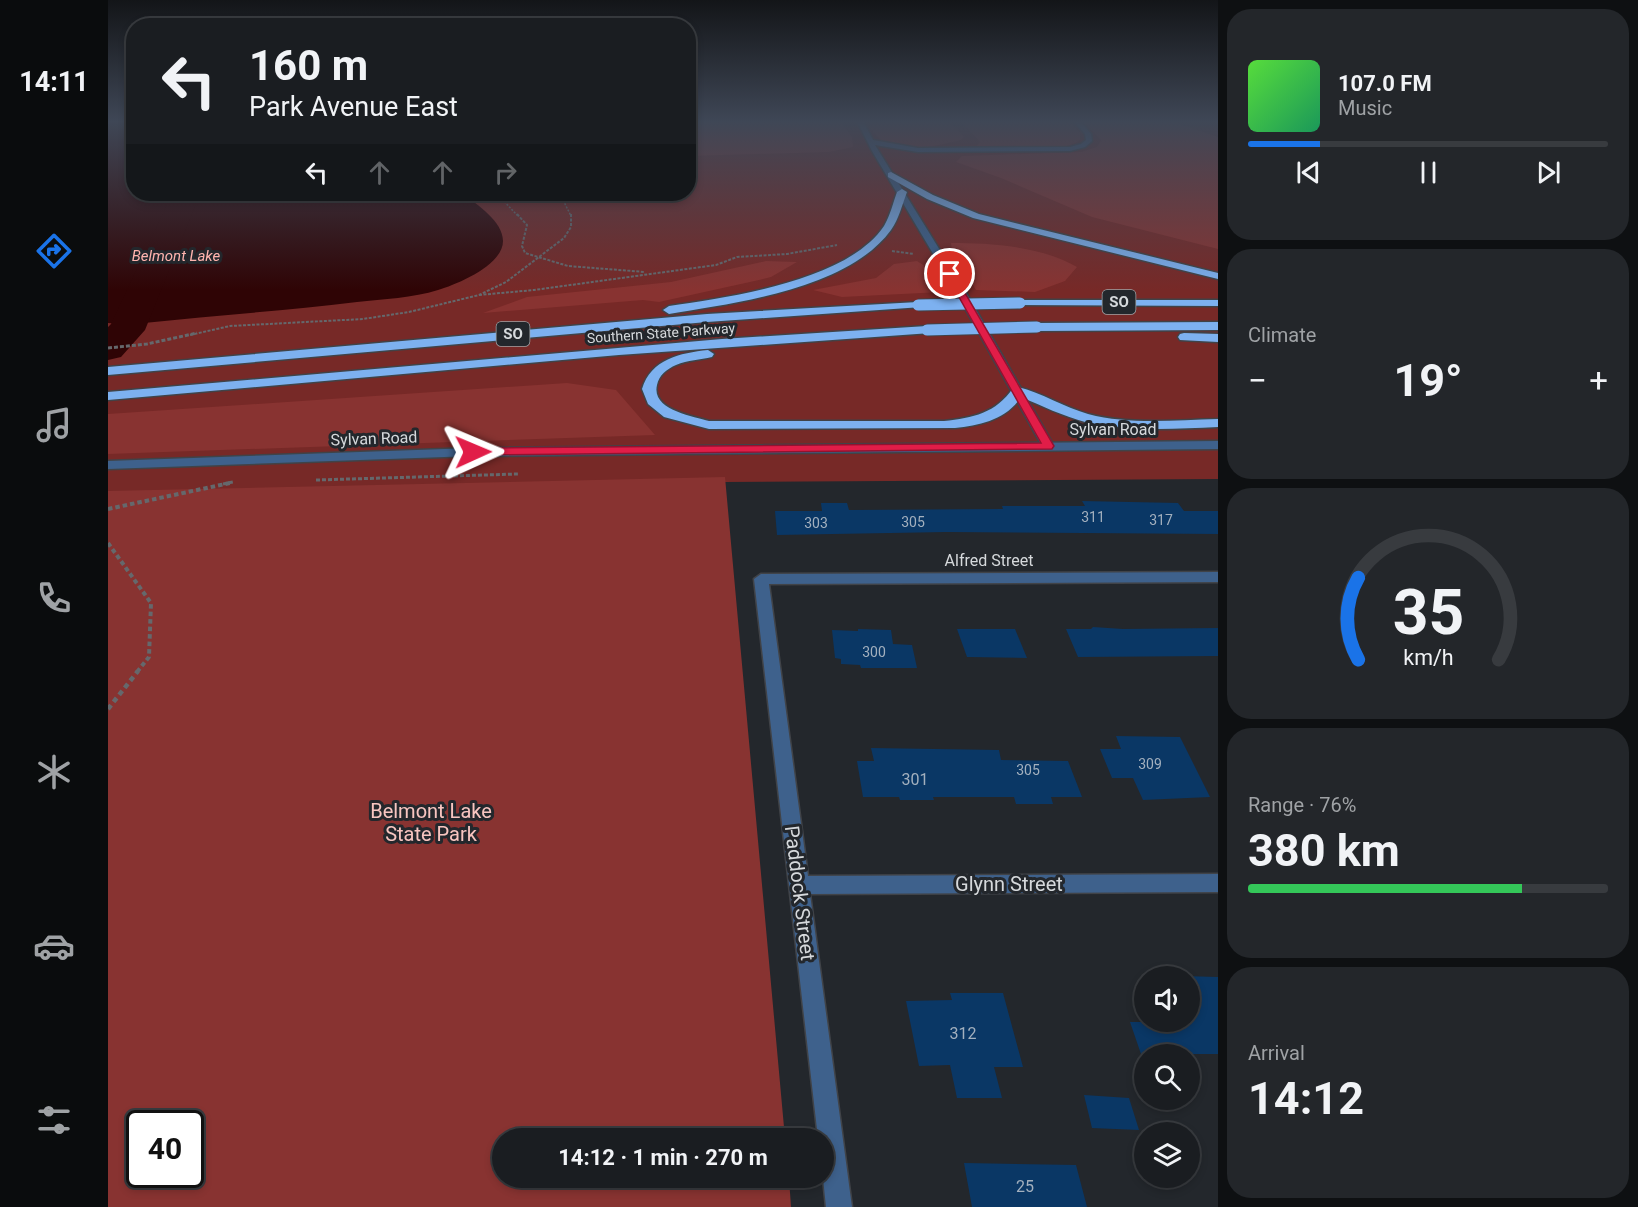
<!DOCTYPE html>
<meta charset="utf-8">
<style>
:root{--surface:#1a1d21;--page:#23262a;--text:#f1f3f6;--muted:#9fa2a5;--line:#383b3f;--accent:#1a73e8}
body{margin:0;font-family:Roboto,sans-serif;background:var(--page);color:var(--text);height:100vh;display:flex;flex-direction:column;font-size:22px;white-space:nowrap}
*{box-sizing:border-box;margin:0}
p{font-size:20px;color:var(--muted)}
.icon{flex:none;width:33px;height:33px;fill:none;stroke:currentColor;stroke-width:2;stroke-linecap:round;stroke-linejoin:round}
.map{position:relative;flex:1;overflow:hidden}
.drawer{display:flex;flex-direction:column;gap:9px;padding:9px;background:#0e1012;width:420px}
.drawer>*{flex:none}
.guide{position:absolute;left:18px;top:18px;width:570px;height:183px;border-radius:24px;box-shadow:0 3px 9px #0003,0 0 0 2px var(--line);background:#1a1d21;color:var(--text);overflow:hidden}
.controls{position:absolute;left:1026px;top:966px;display:grid;gap:12px}
.controls a{display:grid;place-items:center;width:66px;height:66px;border-radius:50%;background:var(--surface);box-shadow:0 3px 9px #0003,0 0 0 2px var(--line);font-size:30px}
.speed{position:absolute;left:18px;top:1110px;display:flex;gap:12px;font-size:30px;font-weight:700;text-align:center}
.speed>*{display:grid;place-content:center;width:78px;height:78px;border-radius:50%;background:var(--surface);box-shadow:0 3px 9px #0003,0 0 0 2px var(--line);line-height:1}
.speed .limit{border:3px solid #111;border-radius:9px;background:#fff;color:#111}
.pin{position:absolute;display:grid;place-items:center;width:51px;height:51px;color:#fff;margin:-26px;border:3px solid #fff;border-radius:50%;box-shadow:0 2px 6px #0007}
.me{position:absolute;width:66px;margin:-33px;rotate:89deg;stroke-linejoin:round;filter:drop-shadow(0 0 4px #0008)}
.turn{display:flex;align-items:center;gap:21px;height:126px;padding:0 24px;font-size:27px}
.turn .icon{width:78px;height:78px;stroke-width:2.5}
.turn b{display:block;font-size:42px;line-height:51px}
.lanes{display:flex;align-items:center;height:57px;padding:0 24px;background:#0003;justify-content:center;gap:30px;direction:ltr}
.lanes .off{opacity:.35}
.big{font-size:45px;font-weight:700;line-height:1.1}
.drawer .card{flex:1;display:flex;flex-direction:column;justify-content:center;gap:9px;min-width:0;padding:0 21px;border-radius:24px;background:var(--page)}
.drawer .dial{align-items:center;gap:0}
.dial svg{height:156px;overflow:visible;fill:none;stroke:var(--line);stroke-width:7;stroke-linecap:round;text-anchor:middle}
.dial text{fill:var(--text);stroke:none}
.song{display:flex;align-items:center;gap:18px}
.cover{width:72px;height:72px;border-radius:9px;background:linear-gradient(135deg,hsl(110 70% 55%),hsl(150 70% 35%))}
.played{height:6px;border-radius:3px;background:linear-gradient(90deg,var(--accent) 20%,var(--line) 20%)}
.keys{display:flex;justify-content:space-around;direction:ltr}
.heat{display:flex;justify-content:space-between;align-items:center;font-size:33px;direction:ltr}
.charge{height:9px;border-radius:4px;background:linear-gradient(90deg,#34c759 76%,var(--line) 0)}
.trip{position:absolute;left:384px;top:1128px;width:342px;height:60px;border-radius:30px;background:var(--surface);box-shadow:0 3px 9px #0003,0 0 0 2px var(--line);font-weight:700;line-height:60px;text-align:center}
main{display:flex;flex:1;min-height:0}
.tab-bar{display:flex;flex-direction:column;width:108px;justify-content:space-around;align-items:center;background:#0a0c0d;color:var(--muted)}
.tab-bar .icon{width:42px;height:42px}
.tab-bar .on{color:var(--accent)}
.tab-bar b{font-size:27px;color:var(--text)}
.map>svg:first-child{display:block}
</style>
<main>
<nav class="tab-bar">
<b>14:11</b>
<svg class="icon on" aria-label="directions" viewBox="0 0 24 24"><path d="M12 3l9 9-9 9-9-9zM9 14v-3h6M13 9l2 2-2 2"/></svg>
<svg class="icon" aria-label="music" viewBox="0 0 24 24"><path d="M9 18V5l10-2v13"/><circle cx="6" cy="18" r="3"/><circle cx="16" cy="16" r="3"/></svg>
<svg class="icon" aria-label="phone" viewBox="0 0 24 24"><path d="M5 4h4l2 5-3 2q2 4 5 5l2-3 5 2v4C11 20 4 13 5 4z"/></svg>
<svg class="icon" aria-label="climate" viewBox="0 0 24 24"><path d="M12 3v18M4 7l16 10M4 17L20 7"/></svg>
<svg class="icon" aria-label="car" viewBox="0 0 24 24"><path d="M5 17H2v-5l4-1 3-4h7l3 4 3 1v5h-3M9 17h6M6 11h13"/><circle cx="7" cy="17" r="2"/><circle cx="17" cy="17" r="2"/></svg>
<svg class="icon" aria-label="filters" viewBox="0 0 24 24"><path d="M4 7h16M4 17h16"/><circle cx="9" cy="7" r="2"/><circle cx="15" cy="17" r="2"/></svg>
</nav>
<div class="map">
<svg width="1110" height="1207" viewBox="0 0 1110 1207">
<rect width="100%" height="100%" fill="#23272c"/>
<path fill="#772927" fill-rule="evenodd" d="M0 121H25L26 194H580L581 121H1110V479L615 482 394 1138V1178L0 1207ZM32 1124H82V1174H32Z"/>
<g fill="#883331" fill-rule="evenodd">
<polygon points="581,121 732,121 744,137 745,147 721,152 581,156"/>
<path d="M763 121H841L856 137 853 140C832 145 792 155 774 141 769 137 765 131 761 127Z"/>
<path d="M853 121H961L972 133V140C954 154 899 148 875 149L868 147 872 142Z"/>
<polygon points="975,121 1063,121 1110,137 1110,249 984,217 893,178 848,162 854,156 973,152 989,147 993,140"/>
<path d="M843 243C884 243 933 246 969 267L957 281 927 292 868 290 844 251Z"/>
<polygon points="658,261 689,262 663,277 651,280 551,302 535,300 375,313 419,297 563,282"/>
<polygon points="809,261 826,272 834,292 734,297 705,290 768,278 786,264"/>
<polygon points="459,383 508,390 547,435 0,454 0,414"/>
<path d="M617 477 677 1138H394V1178H681L683 1207H0V491ZM32 1124H82V1174H32Z"/>
</g>
<path fill="#2f0405" d="M0 121H25L26 194H356C369 205 395 221 395 241 395 265 350 284 330 290 305 298 275 299 249 302 178 311 107 315 36 323L26 330H11V324L0 323Z"/>
<g fill="none" stroke-linecap="round" stroke-linejoin="round">
<polygon fill="#2f0405" fill-rule="evenodd" points="64,194 92,194 37,330 13,357 0,360 0,327 3,324"/>
</g>
<g fill="#0a3765">
<polygon points="974,501 1070,503 1076,511 1110,511 1110,534 838,532 669,535 667,511 714,511 713,503 739,503 741,510 895,509 894,506 977,506"/>
<polygon points="985,627 1015,629 1110,628 1110,656 970,657 958,629 983,629"/>
<polygon points="750,629 783,630 785,644 804,645 809,668 753,668 752,665 733,664 733,659 727,658 724,630 750,631"/>
<polygon points="849,629 907,629 919,658 859,657"/>
<polygon points="1008,736 1072,737 1102,797 1035,800 1025,778 1004,778 992,749 1013,749"/>
<polygon points="763,748 891,750 893,760 960,761 974,797 943,797 945,804 908,804 906,797 825,797 826,800 792,800 791,797 755,797 749,761 766,761"/>
<polygon points="1038,975 1110,977 1110,1054 1033,1054 1022,1022 1082,1022 1082,976"/>
<polygon points="842,993 895,993 915,1067 886,1067 894,1098 849,1098 842,1065 811,1066 798,1001 844,1000"/>
<polygon points="976,1095 1021,1098 1031,1130 984,1128"/>
<polygon points="856,1163 968,1165 979,1207 864,1207"/>
</g>
<g fill="none" stroke-linecap="round" stroke-linejoin="round">
<g stroke="#404348" stroke-width="3">
<g id="minor">
<polygon points="749,121 755,121 765,140 810,148 962,147 973,144 978,140 977,134 966,121 972,121 983,134 984,141 977,147 962,151 810,152 767,145 859,294 946,446 944,449 936,449 934,446 849,294 764,151"/>
<polygon points="1110,572 1110,582 661,584 700,876 1110,874 1110,892 702,894 744,1207 718,1207 715,1178 716,1138 710,1138 646,579 653,574"/>
</g>
</g>
<g stroke="#404348" stroke-width="3">
<polygon id="tertiary" points="1110,441 1110,449 365,456 0,469 0,461 365,448"/>
</g>
<g stroke="#404348" stroke-width="3">
<g id="motorway">
<polygon points="783,172 825,195 871,214 1110,273 1110,279 865,218 819,199 780,177 780,173"/>
<path d="M794 189 799 192C794 205 791 219 783 230 740 289 628 303 561 314L555 310 561 306C622 297 739 281 776 226 782 216 785 203 789 192Z"/>
<polygon points="912,300 1110,300 1110,306 908,305 906,303"/>
<polygon points="810,302 816,305 814,307 599,322 0,375 0,367 599,314"/>
<polygon points="1110,322 1110,330 929,331 923,327 929,323"/>
<polygon points="819,326 823,327 823,333 511,355 0,400 0,392 614,339"/>
<polygon points="1076,333 1110,334 1110,342 1072,340 1070,337 1072,334"/>
<path d="M600 350 606 354 604 357C592 360 580 360 568 365 559 369 551 375 549 385 543 410 585 416 601 421H836C865 418 888 413 905 388L910 387C934 393 956 407 980 414 1022 425 1067 420 1110 419V427C1066 429 1021 432 977 422 955 416 934 406 913 397 898 420 872 425 847 428L601 429 556 417 540 404 534 389C543 359 572 353 600 350Z"/>
</g>
</g>
<g stroke="#65686c" stroke-width="1.5" stroke-dasharray="2 1.5" stroke-linecap="butt">
<polyline points="389,194 410,216"/>
<polyline points="452,194 463,216"/>
</g>
<g stroke="#65686c" stroke-width="2" stroke-dasharray="3 1.5" stroke-linecap="butt">
<polyline points="409,214 419,225 414,246 417,253 460,266 537,272"/>
<polyline points="784,251 806,254"/>
<polyline points="371,295 426,290 608,265 629,257 679,254 729,245"/>
<polyline points="82,335 122,326 255,319 301,312 371,295 398,282 456,238 463,227 463,214"/>
</g>
<g stroke="#65686c" stroke-width="3" stroke-dasharray="4 2" stroke-linecap="butt">
<polyline points="0,348 39,344 89,333"/>
<polyline points="208,480 410,474"/>
<polyline points="115,484 125,482"/>
</g>
<g stroke="#65686c" stroke-width="4" stroke-dasharray="4.5 3" stroke-linecap="butt">
<polyline points="0,509 122,483"/>
<polyline points="0,543 43,603 41,657 29,672"/>
</g>
<polyline stroke="#65686c" stroke-width="4.5" stroke-dasharray="5 4" stroke-linecap="butt" points="0,709 30,671"/>
<use href="#minor" fill="#3e618c" fill-rule="evenodd"/>
<use href="#tertiary" fill="#3e618c" fill-rule="evenodd"/>
<use href="#motorway" fill="#7db1f0" fill-rule="evenodd"/>
<g stroke="#404348" stroke-width="13" stroke-linecap="butt">
<g id="motorway-bridge">
<polyline points="810,305 912,303"/>
<polyline points="819,330 929,327"/>
</g>
</g>
<use href="#motorway-bridge" stroke="#7db1f0" stroke-width="11"/>
</g>
<linearGradient id="sky" x2="0" y2="1"><stop stop-color="#131518"/><stop offset="0.42" stop-color="#3f4756"/><stop offset="1" stop-color="#3f4756" stop-opacity="0"/></linearGradient>
<rect width="1110" height="290" fill="url(#sky)"/>
<polygon fill="#e11d48" stroke="#92132f" stroke-width="1.5" points="839,272 846,274 946,446 944,449 365,455 359,452 365,448 933,443 838,274"/>
<g text-anchor="middle" stroke-width="6" stroke-linejoin="round" paint-order="stroke">
<g font-size="14" fill="#d6d9dc" stroke="#23272c">
<text transform="translate(553 333) rotate(-4)" y="5">Southern State Parkway</text>
</g>
<g font-size="14" fill="#a3b0be">
<text x="985" y="522">311</text>
<text x="1053" y="525">317</text>
<text x="805" y="527">305</text>
<text x="708" y="528">303</text>
<text x="766" y="657">300</text>
<text x="1042" y="769">309</text>
<text x="920" y="775">305</text>
</g>
<g font-size="15" font-style="italic" fill="#ffb4ae" stroke="#23272c">
<text x="68" y="261">Belmont Lake</text>
</g>
<g fill="#23272c" stroke="#a0a4a7" stroke-width="1.5">
<rect x="994.5" y="290" width="33" height="24" rx="4.5"/>
<rect x="388.5" y="322" width="33" height="24" rx="4.5"/>
</g>
<g font-size="15" font-weight="bold" fill="#d6d9dc">
<text x="1011" y="307">SO</text>
<text x="405" y="339">SO</text>
</g>
<g font-size="16" fill="#d6d9dc" stroke="#23272c">
<text x="1005" y="435">Sylvan Road</text>
<text transform="translate(266 438) rotate(-2)" y="6">Sylvan Road</text>
<text x="881" y="566">Alfred Street</text>
</g>
<g font-size="16" fill="#a3b0be">
<text x="807" y="785">301</text>
<text x="855" y="1039">312</text>
<text x="917" y="1192">25</text>
</g>
<g font-size="20" fill="#f8c5c0" stroke="#23272c">
<text x="323" y="818">Belmont Lake<tspan x="323" dy="23">State Park</tspan></text>
</g>
<g font-size="20" fill="#d6d9dc" stroke="#23272c">
<text x="901" y="891">Glynn Street</text>
<text transform="translate(692 893) rotate(83)" y="7">Paddock Street</text>
</g>
</g>
</svg>
<div class="controls">
<a><svg class="icon" aria-label="sound" viewBox="0 0 24 24"><path d="M4 9h4l5-4v14l-5-4H4zM17 9q2 3 0 6"/></svg></a>
<a><svg class="icon" aria-label="search" viewBox="0 0 24 24"><circle cx="10" cy="10" r="6"/><path d="M15 15l6 6"/></svg></a>
<a><svg class="icon" aria-label="layers" viewBox="0 0 24 24"><path d="M12 4l9 5-9 5-9-5zM3 14l9 5 9-5"/></svg></a>
</div>
<div class="speed"><div class="limit">40</div></div>
<div class="pin" style="left:842px;top:274px;background:#d93025"><svg class="icon" aria-label="arrive" viewBox="0 0 24 24"><path d="M6 21V4h12l-3 4 3 4H6"/></svg></div>
<svg class="me" style="left:365px;top:452px" viewBox="-20 -20 40 40"><path d="M0-17L14 15 0 8-14 15z" fill="#e11d48" stroke="#fff" stroke-width="4"/></svg>
<div class="trip">14:12 · 1 min · 270 m</div>
<div class="guide">
<div class="turn"><svg class="icon" aria-label="left" viewBox="0 0 24 24"><path d="M17 20v-9H6M10 6l-5 5 5 5"/></svg><div><b>160 m</b>Park Avenue East</div></div>
<div class="lanes"><svg class="icon" aria-label="left" viewBox="0 0 24 24"><path d="M17 20v-9H6M10 6l-5 5 5 5"/></svg><svg class="icon off" aria-label="ahead" viewBox="0 0 24 24"><path d="M12 20V5M6 11l6-6 6 6"/></svg><svg class="icon off" aria-label="ahead" viewBox="0 0 24 24"><path d="M12 20V5M6 11l6-6 6 6"/></svg><svg class="icon off" aria-label="right" viewBox="0 0 24 24"><path d="M7 20v-9h11M14 6l5 5-5 5"/></svg></div>
</div>
</div>
<section class="drawer">
<div class="card">
<div class="song"><i class="cover"></i><div><b>107.0 FM</b><p>Music</p></div></div>
<div class="played"></div>
<div class="keys"><svg class="icon" aria-label="previous" viewBox="0 0 24 24"><path d="M18 5L8 12l10 7zM5 5v14"/></svg><svg class="icon" aria-label="pause" viewBox="0 0 24 24"><path d="M8 5v14M16 5v14"/></svg><svg class="icon" aria-label="next" viewBox="0 0 24 24"><path d="M6 5l10 7-10 7zM19 5v14"/></svg></div>
</div>
<div class="card"><p>Climate</p>
<div class="heat"><a>−</a><b class="big">19°</b><a>+</a></div>
</div>
<div class="card dial"><svg viewBox="0 0 100 80">
<path d="M14 69A42 42 0 1 1 86 69"/>
<path d="M14 69A42 42 0 0 1 14 27" stroke="#1a73e8"/>
<text x="50" y="56" font-size="32" font-weight="700">35</text>
<text x="50" y="72" font-size="11">km/h</text>
</svg></div>
<div class="card"><p>Range · 76%</p><b class="big">380 km</b><div class="charge"></div></div>
<div class="card"><p>Arrival</p><b class="big">14:12</b></div>
</section>
</main>
